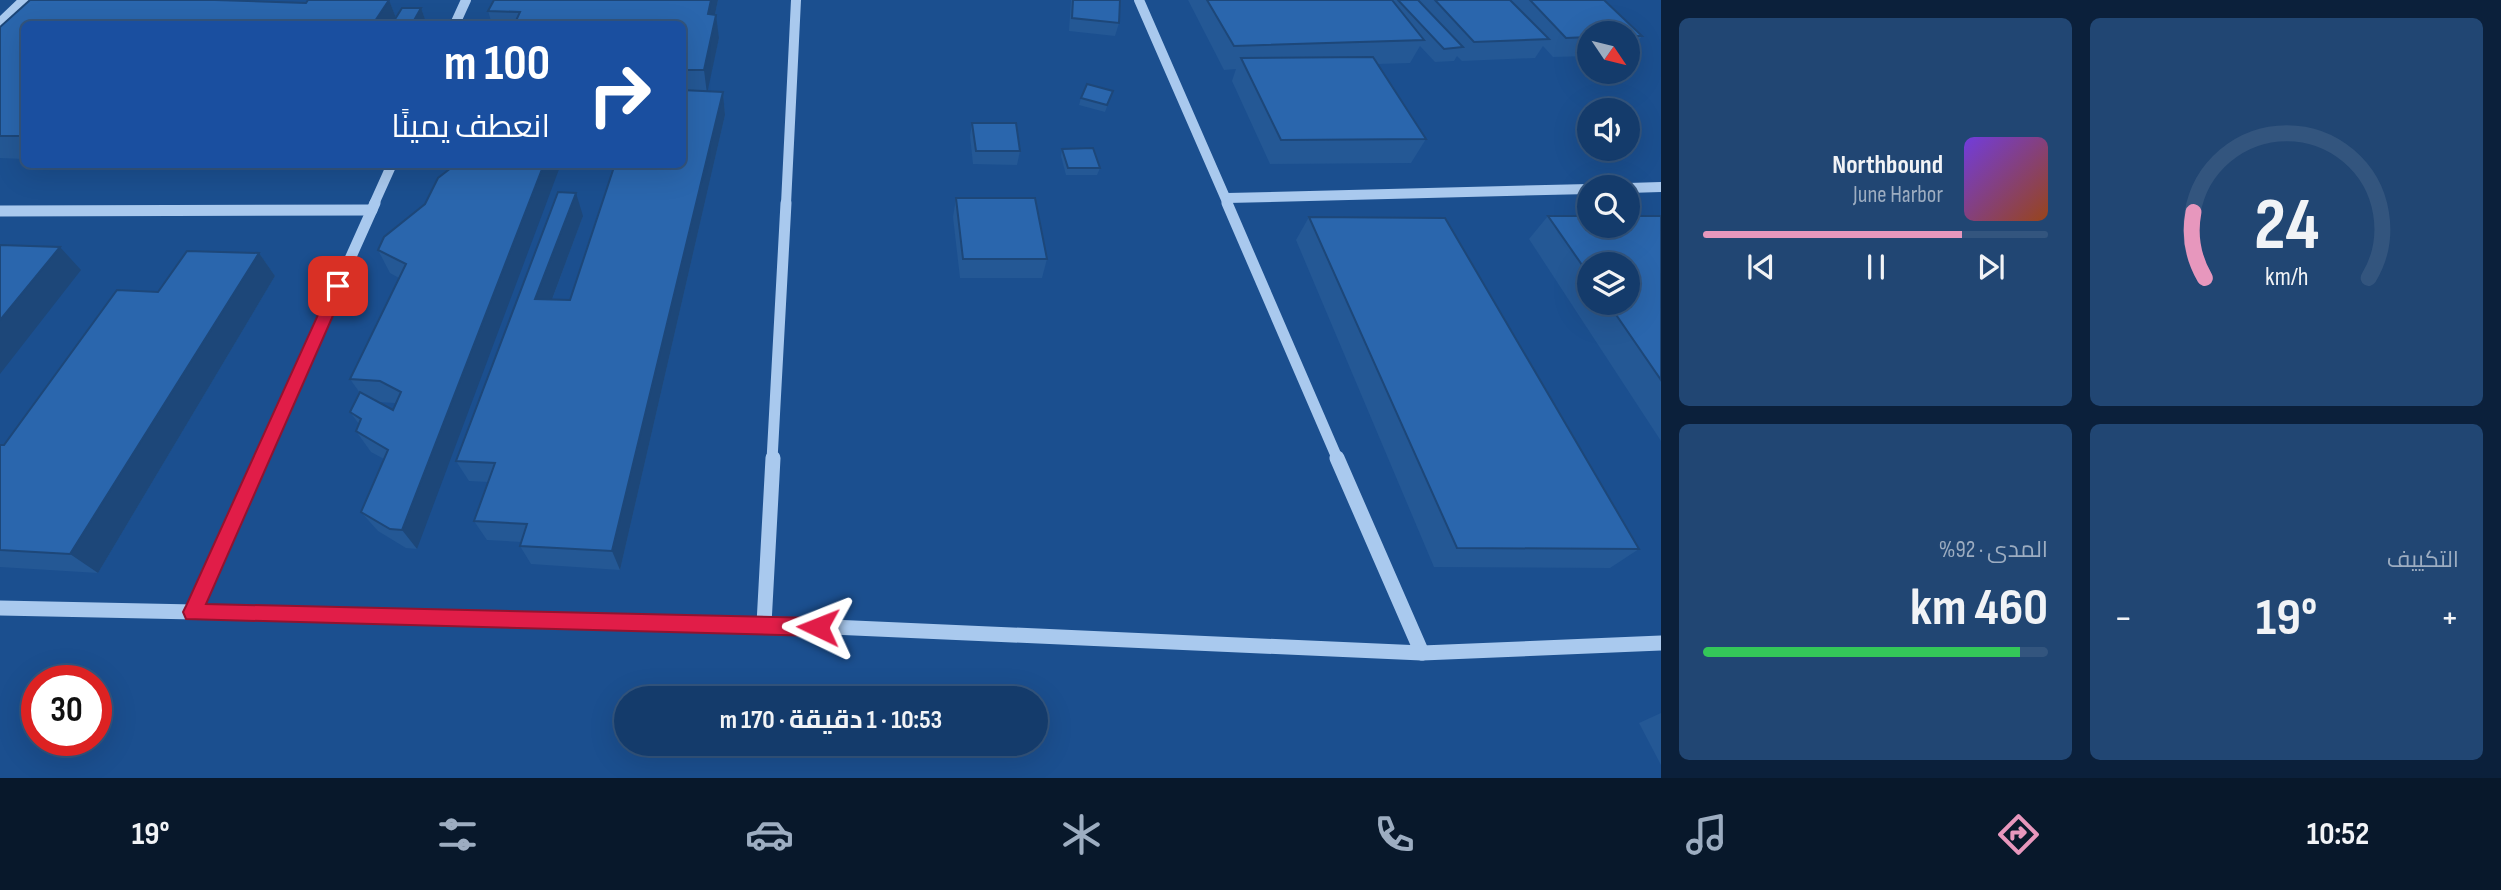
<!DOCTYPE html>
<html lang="ar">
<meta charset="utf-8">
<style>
:root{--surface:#143b6b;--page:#214673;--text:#f1f3f6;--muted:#9dadc1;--line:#33557e;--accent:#e797bd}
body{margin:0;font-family:"Sofia Sans Condensed",Cairo,sans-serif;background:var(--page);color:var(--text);direction:rtl;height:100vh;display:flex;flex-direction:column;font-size:26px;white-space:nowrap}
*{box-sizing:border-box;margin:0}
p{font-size:23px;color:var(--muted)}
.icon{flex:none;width:38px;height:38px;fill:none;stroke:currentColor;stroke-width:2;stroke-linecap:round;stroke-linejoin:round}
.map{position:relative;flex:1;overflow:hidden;direction:ltr}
.panel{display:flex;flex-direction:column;gap:18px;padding:18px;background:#0b203b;width:840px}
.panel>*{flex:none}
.guide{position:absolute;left:21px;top:21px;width:665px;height:147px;border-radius:10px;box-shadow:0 7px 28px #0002,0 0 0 2px var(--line);direction:rtl;background:#1a4fa0;color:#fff;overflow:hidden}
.needle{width:46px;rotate:125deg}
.fabs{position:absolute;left:1577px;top:21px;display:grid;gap:14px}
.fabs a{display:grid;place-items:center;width:63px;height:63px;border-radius:50%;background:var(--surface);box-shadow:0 7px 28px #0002,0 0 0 2px var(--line);font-size:35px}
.speed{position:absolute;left:21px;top:665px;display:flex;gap:14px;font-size:35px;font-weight:700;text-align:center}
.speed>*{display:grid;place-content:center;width:91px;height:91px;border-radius:50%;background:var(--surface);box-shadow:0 7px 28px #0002,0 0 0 2px var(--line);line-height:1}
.speed .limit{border:10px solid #d22;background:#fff;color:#111}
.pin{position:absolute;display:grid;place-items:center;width:60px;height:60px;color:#fff;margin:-30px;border-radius:14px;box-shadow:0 4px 10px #0006}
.me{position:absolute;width:77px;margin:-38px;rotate:272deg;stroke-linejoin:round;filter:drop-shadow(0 0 5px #0008)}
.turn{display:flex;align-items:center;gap:24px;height:147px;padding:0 21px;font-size:32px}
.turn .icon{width:91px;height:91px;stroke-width:2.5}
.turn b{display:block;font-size:49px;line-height:60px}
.big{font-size:52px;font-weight:700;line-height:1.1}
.panel .widget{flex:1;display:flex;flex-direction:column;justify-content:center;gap:10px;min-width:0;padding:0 24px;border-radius:10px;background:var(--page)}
.panel .dial{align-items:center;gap:0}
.dial svg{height:182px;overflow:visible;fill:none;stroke:var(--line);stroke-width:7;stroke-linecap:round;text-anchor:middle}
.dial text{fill:var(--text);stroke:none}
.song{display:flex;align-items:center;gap:21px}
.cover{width:84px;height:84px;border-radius:10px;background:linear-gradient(135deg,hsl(260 70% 55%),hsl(20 70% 35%))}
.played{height:7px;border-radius:4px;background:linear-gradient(90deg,var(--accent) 75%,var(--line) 75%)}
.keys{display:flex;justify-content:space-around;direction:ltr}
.heat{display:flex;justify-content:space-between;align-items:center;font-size:38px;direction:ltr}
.charge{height:10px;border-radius:5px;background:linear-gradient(90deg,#34c759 92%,var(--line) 0)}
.panel .tiles{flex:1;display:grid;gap:18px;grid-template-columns:repeat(2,1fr)}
.trip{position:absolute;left:614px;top:686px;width:434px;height:70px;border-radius:35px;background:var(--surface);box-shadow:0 7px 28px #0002,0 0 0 2px var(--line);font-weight:700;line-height:70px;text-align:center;direction:rtl}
.tab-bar{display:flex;height:112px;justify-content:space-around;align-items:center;background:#08182b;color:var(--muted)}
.tab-bar .icon{width:49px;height:49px}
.tab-bar .on{color:var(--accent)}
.tab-bar b{font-size:32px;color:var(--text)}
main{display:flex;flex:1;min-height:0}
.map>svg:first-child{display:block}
</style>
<main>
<section class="panel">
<div class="tiles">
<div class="widget dial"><svg viewBox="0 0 100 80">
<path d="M14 69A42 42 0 1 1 86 69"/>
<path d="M14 69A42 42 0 0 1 9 40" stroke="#e797bd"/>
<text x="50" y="56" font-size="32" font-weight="700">24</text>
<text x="50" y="72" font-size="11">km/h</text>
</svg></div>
<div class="widget">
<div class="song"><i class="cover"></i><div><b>Northbound</b><p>June Harbor</p></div></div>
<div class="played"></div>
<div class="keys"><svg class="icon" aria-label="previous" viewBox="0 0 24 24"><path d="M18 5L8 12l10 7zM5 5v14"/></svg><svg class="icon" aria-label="pause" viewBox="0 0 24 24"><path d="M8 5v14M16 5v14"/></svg><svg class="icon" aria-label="next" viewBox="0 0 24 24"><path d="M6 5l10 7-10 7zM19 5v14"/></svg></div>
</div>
<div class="widget"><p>التكييف</p>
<div class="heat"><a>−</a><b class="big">19°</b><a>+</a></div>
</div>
<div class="widget"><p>المدى · 92%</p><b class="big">460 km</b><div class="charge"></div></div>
</div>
</section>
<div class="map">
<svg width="1661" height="778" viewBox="0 0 1661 778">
<rect width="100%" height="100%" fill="#1b4f8f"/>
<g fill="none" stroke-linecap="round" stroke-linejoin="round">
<g stroke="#a9c9ee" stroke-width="10">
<polyline points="1139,0 1228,204"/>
<polyline points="0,23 24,0"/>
<polyline points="455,24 466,0"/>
<polyline points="1628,188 1661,187"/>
<polyline points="1227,198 1589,189"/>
<polyline points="374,204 392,164"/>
<polyline points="786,204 796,0"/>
</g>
<g stroke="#a9c9ee" stroke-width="11">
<polyline points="1227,203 1338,460"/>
<polyline points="0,211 372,210"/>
<polyline points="260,460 375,203"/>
<polyline points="772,460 786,203"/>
</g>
<g stroke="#a9c9ee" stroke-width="15">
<polyline points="1337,458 1422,653"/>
<polyline points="0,608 764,624 1422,653 1661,643"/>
<polyline points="192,612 261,458"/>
<polyline points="764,624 773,458"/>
</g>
</g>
<g fill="#245895" fill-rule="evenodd">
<polygon points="30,0 215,0 306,3 308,0 389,0 396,18 402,8 421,8 426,22 424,24 24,24 24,159 0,158 0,27"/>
<polygon points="494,0 718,0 715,15 719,38 707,91 723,92 725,115 620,570 531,564 520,546 521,542 487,540 474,521 488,482 469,481 456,461 583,216 552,300 570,300 682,164 682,24 492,24 488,11"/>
<polygon points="1071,0 1120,0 1119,23 1115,36 1069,31"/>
<polygon points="1188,0 1604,0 1642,36 1628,54 1628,33 1589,33 1589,56 1553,57 1543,46 1535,58 1462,61 1457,56 1454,61 1435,62 1420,46 1410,63 1378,64 1426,139 1411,163 1270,164 1232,81 1236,69 1224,70"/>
<polygon points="1113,91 1105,112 1079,105 1081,98"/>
<polygon points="972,123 1020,151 1017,165 973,164 970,136"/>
<polygon points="1062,149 1100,168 1097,175 1066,175 1061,156"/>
<polygon points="174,164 310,164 307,169"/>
<polygon points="956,198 1047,259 1042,278 960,278 953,217"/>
<path d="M425 204 417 549 406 548 378 531 361 512 384 459 371 452 356 431 359 424 350 412 360 393 350 379 399 278 390 273 378 250ZM378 402 395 403H396L393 410Z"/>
<path d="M1548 216H1661V441L1529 239ZM1589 264 1628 303H1589Z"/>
<polygon points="1309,217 1639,549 1610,568 1434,567 1296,240"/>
<polygon points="259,253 275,276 98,573 0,567 0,445 4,445 158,292"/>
<polygon points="1661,713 1661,765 1639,723"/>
</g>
<g fill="#1d4779">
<polygon points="389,0 398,23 398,24 373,24"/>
<polygon points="711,0 718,0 710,38 708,14"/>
<polygon points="421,8 426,22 424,24 412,24"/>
<polygon points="716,15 719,38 707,94 704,70"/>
<polygon points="723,92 725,115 620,570 612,551"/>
<polygon points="544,164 561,164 417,549 402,530"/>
<polygon points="576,193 583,216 544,321 535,299"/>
<polygon points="60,247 81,270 0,374 0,320"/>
<polygon points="259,253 275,276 98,573 70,554"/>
</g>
<g fill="#2a66ad" stroke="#1d4779" stroke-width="2">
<polygon points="30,0 215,0 306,3 308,0 389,0 373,24 24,24 24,136 0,136 0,27"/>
<polygon points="494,0 711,0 708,14 716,15 704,70 682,70 682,24 492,24 493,23 515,23 520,12 488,11"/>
<polygon points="1073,0 1120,0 1119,23 1072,18"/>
<polygon points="1207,0 1392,0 1424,40 1234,46"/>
<polygon points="1398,0 1418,0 1463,47 1444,49"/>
<polygon points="1435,0 1510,0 1549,39 1474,42"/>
<polygon points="1530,0 1604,0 1642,36 1628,36 1628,33 1589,33 1589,37 1566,38"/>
<polygon points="402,8 421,8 412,24 392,24"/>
<polygon points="1373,57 1426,139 1281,140 1241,58"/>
<polygon points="1087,84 1113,91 1107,105 1081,98"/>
<polygon points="682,90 723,92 612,551 520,546 527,524 474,521 495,463 456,461 558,192 576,193 535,299 570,300 615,164 682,164"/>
<polygon points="972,123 1016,123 1020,151 976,151"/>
<polygon points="1093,148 1100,168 1068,168 1062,149"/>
<polygon points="452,164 544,164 402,530 390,529 361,512 388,450 356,431 361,419 350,412 360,392 393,410 401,392 380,381 350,379 406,264 378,250 384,237 425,204 438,178 451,168"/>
<polygon points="956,198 1035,198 1047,259 963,259"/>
<polygon points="1548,216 1589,216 1589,226 1628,226 1628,216 1661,216 1661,380 1608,303 1628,303 1628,264 1589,264 1589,275"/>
<polygon points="1309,217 1445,218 1639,549 1457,548"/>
<polygon points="0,245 60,247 0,320"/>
<polygon points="187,251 259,253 70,554 0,550 0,445 4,445 117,290 158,292"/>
</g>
<polygon fill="#e11d48" stroke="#92132f" stroke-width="2" points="338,280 346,286 206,604 818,618 825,620 828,627 825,633 818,636 186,619 183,612 186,606 331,286"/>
</svg>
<div class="fabs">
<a><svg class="needle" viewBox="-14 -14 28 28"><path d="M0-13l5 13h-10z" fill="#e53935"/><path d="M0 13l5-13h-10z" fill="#9dadc1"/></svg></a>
<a><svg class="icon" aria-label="sound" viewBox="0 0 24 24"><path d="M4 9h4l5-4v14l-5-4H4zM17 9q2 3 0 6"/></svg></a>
<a><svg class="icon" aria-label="search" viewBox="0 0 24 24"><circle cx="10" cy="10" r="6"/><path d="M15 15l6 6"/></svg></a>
<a><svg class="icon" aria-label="layers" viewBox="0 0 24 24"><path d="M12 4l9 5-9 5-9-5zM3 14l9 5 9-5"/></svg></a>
</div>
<div class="speed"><div class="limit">30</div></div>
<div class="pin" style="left:338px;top:286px;background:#d93025"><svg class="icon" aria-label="arrive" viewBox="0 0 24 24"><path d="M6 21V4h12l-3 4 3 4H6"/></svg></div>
<svg class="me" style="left:818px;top:627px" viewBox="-20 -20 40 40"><path d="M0-17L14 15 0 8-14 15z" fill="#e11d48" stroke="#fff" stroke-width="4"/></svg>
<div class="trip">10:53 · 1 دقيقة · 170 m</div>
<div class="guide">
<div class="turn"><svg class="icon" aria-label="right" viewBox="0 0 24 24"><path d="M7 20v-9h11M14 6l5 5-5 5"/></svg><div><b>100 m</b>انعطف يمينًا</div></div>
</div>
</div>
</main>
<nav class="tab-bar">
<b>10:52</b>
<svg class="icon on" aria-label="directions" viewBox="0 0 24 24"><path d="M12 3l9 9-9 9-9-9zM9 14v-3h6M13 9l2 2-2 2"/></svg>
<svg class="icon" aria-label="music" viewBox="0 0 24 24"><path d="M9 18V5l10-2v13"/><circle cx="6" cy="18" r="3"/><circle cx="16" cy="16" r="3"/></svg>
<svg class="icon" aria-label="phone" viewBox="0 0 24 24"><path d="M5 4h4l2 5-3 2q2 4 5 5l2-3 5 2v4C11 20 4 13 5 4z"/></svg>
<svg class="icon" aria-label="climate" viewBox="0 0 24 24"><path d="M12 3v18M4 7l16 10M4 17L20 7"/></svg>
<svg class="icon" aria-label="car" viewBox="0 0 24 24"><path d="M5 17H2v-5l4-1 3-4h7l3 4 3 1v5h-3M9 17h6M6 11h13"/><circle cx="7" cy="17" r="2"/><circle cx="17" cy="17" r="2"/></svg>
<svg class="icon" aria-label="filters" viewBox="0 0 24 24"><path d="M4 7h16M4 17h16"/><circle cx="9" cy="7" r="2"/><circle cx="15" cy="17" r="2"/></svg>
<b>19°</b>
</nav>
